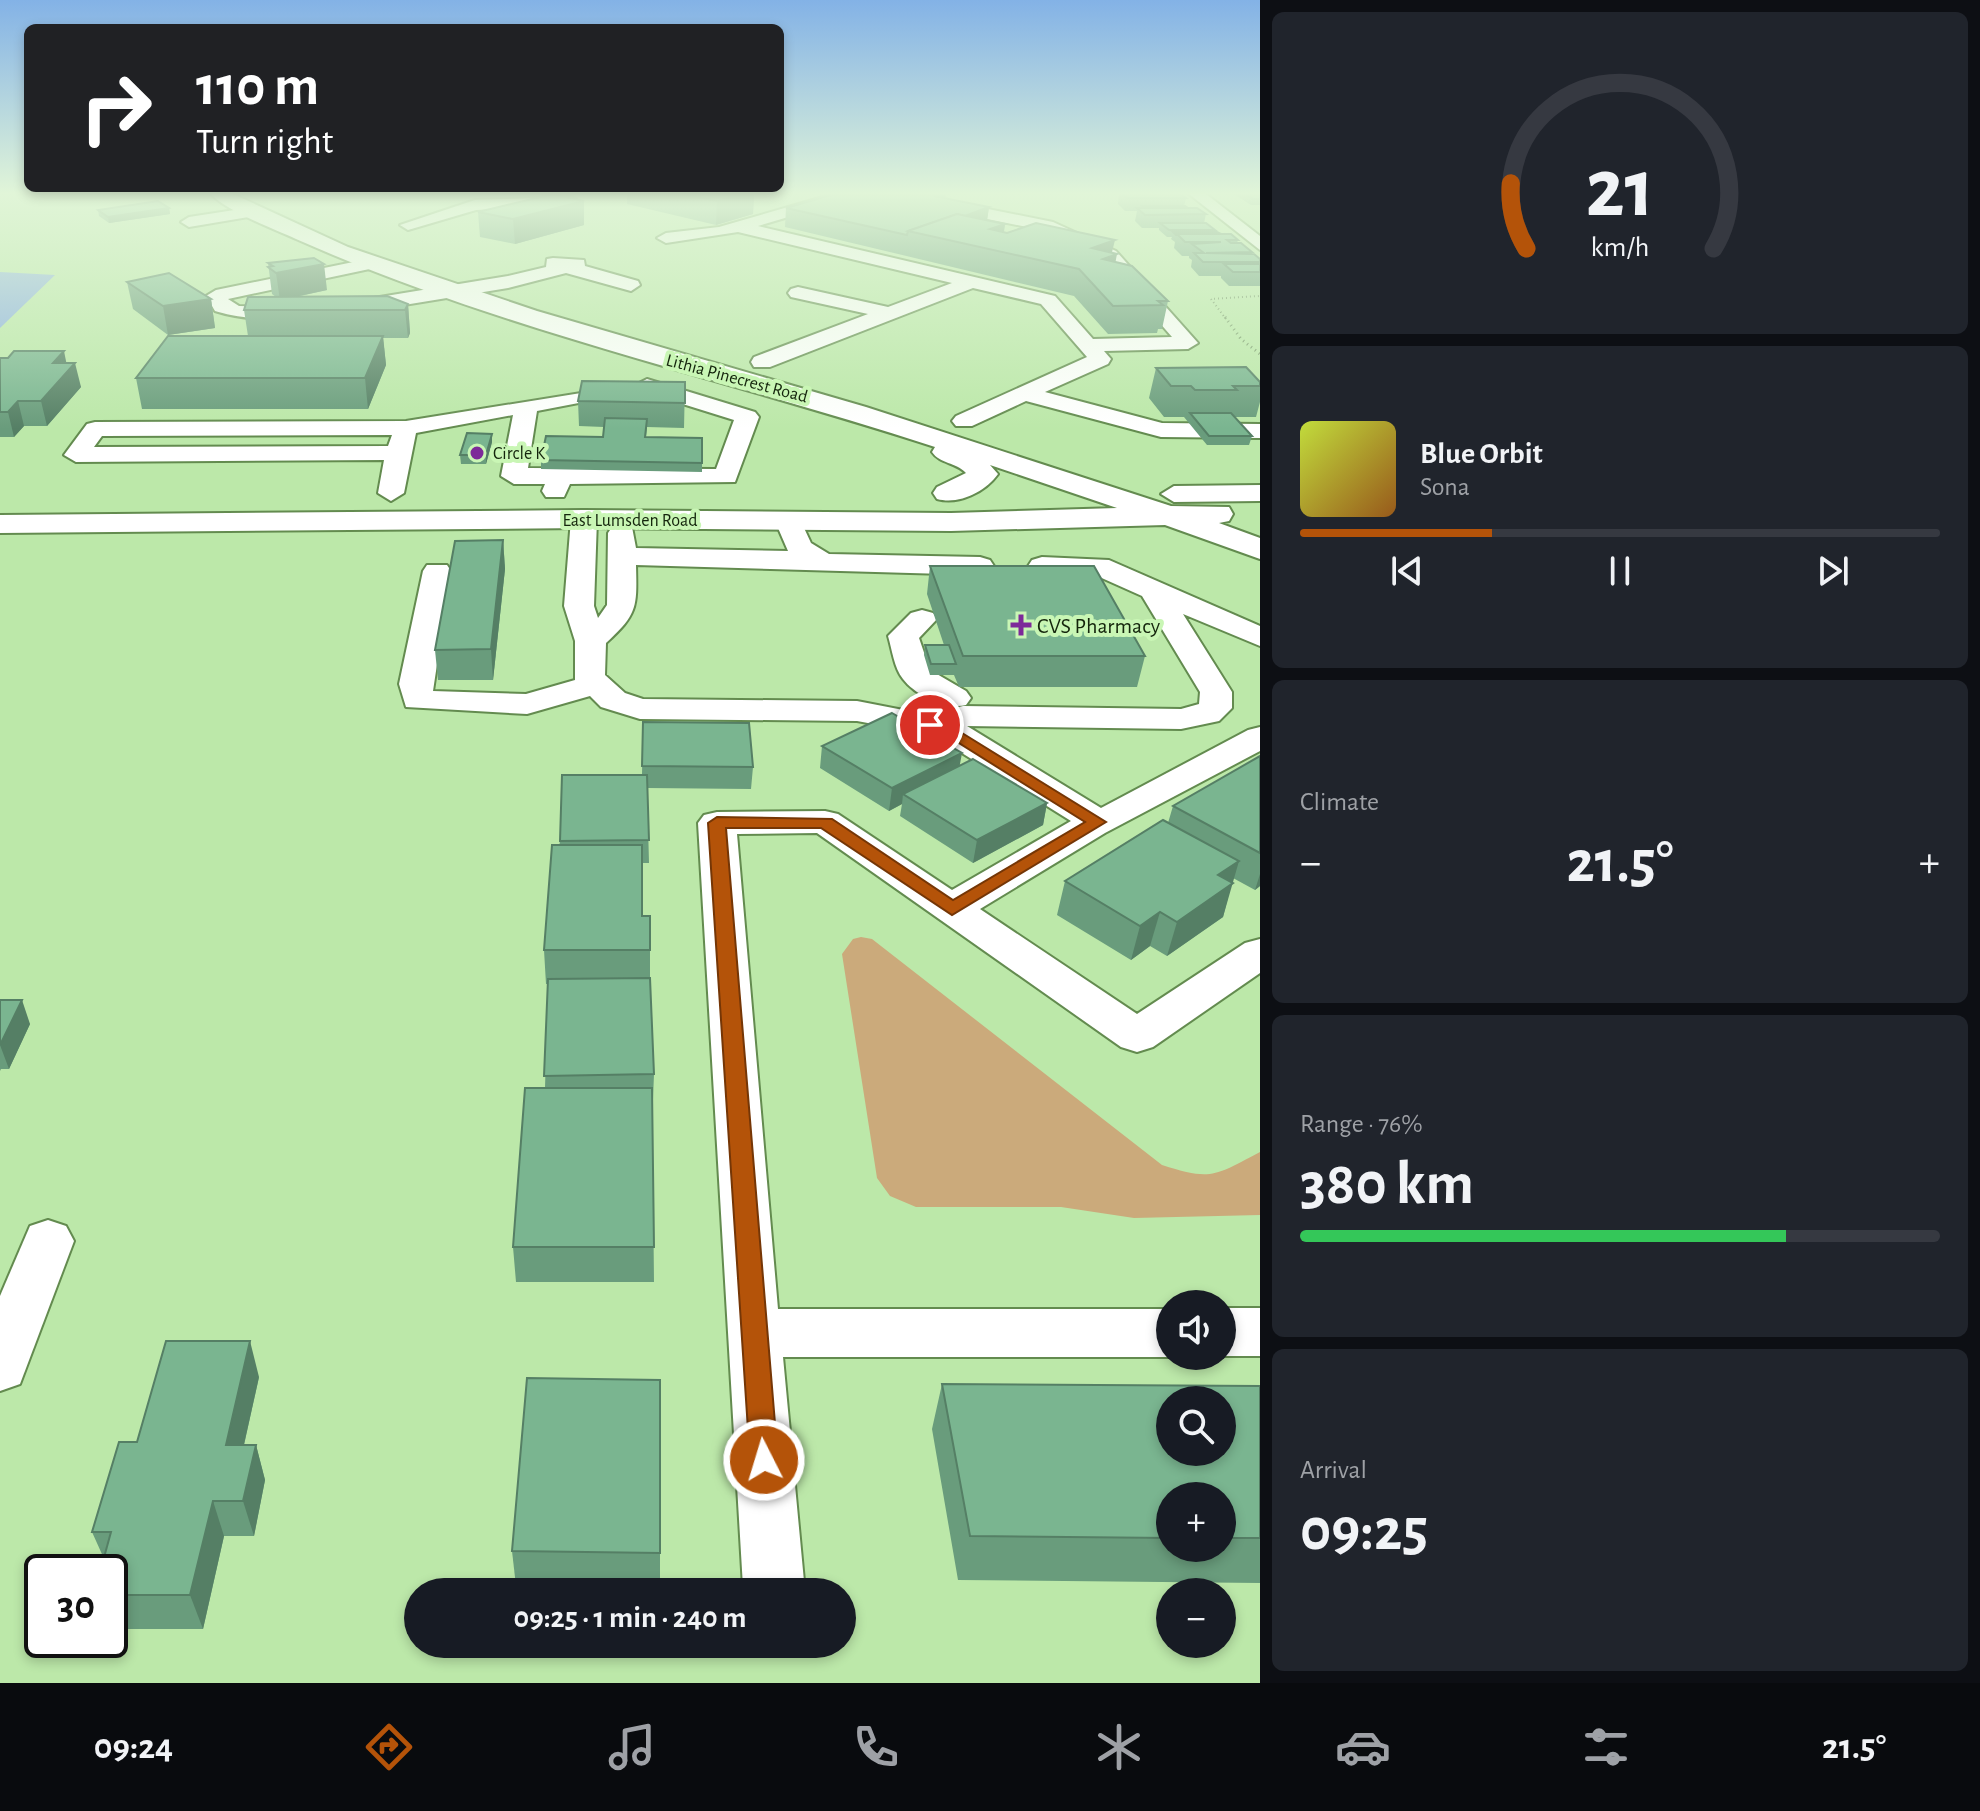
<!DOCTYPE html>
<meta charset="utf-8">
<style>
:root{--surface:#171b24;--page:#20242c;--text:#f1f3f6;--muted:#9ea1a6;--line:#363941;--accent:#b45309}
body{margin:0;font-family:"Alegreya Sans",sans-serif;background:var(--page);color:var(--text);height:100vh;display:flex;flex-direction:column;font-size:30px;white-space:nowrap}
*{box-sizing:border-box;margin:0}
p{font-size:26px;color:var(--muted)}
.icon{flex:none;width:44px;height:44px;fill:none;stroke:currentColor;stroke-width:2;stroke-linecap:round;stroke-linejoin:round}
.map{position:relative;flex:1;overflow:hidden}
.panel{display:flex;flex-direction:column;gap:12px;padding:12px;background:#0d0f14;width:720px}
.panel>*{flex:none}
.guide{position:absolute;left:24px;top:24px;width:760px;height:168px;border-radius:12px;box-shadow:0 4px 12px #0003;background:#202124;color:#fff;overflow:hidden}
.buttons{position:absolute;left:1156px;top:1290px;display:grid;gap:16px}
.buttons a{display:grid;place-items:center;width:80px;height:80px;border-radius:50%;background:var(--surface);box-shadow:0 4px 12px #0003;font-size:40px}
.speed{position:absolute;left:24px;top:1554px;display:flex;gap:16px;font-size:40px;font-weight:700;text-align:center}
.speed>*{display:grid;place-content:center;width:104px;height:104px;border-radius:50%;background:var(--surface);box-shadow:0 4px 12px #0003;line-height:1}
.speed .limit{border:4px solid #111;border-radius:12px;background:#fff;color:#111}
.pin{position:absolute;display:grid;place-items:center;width:68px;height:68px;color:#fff;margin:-34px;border:4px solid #fff;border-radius:50%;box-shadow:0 2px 8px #0007}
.me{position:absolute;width:88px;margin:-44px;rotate:355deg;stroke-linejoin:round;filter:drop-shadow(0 0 6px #0008)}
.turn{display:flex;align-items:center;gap:28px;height:168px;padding:0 40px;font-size:36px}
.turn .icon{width:104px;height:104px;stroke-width:2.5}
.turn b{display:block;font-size:56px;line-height:68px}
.big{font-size:60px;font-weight:700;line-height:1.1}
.panel .tile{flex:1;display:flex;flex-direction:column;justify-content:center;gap:12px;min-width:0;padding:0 28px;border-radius:12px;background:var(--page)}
.panel .dial{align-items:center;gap:0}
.dial svg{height:208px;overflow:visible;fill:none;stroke:var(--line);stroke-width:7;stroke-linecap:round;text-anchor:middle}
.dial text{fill:var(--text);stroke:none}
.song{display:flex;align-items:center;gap:24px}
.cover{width:96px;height:96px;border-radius:12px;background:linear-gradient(135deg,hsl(70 70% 55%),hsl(30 70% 35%))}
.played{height:8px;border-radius:4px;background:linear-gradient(90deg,var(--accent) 30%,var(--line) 30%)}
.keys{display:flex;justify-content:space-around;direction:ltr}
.heat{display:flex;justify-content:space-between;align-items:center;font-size:44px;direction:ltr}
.charge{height:12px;border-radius:6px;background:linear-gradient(90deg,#34c759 76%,var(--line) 0)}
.trip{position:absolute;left:404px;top:1578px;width:452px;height:80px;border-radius:40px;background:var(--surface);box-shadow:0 4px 12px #0003;font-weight:700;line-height:80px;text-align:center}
.dock{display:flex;height:128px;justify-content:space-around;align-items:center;background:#090b0e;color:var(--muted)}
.dock .icon{width:56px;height:56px}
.dock .selected{color:var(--accent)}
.dock b{font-size:36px;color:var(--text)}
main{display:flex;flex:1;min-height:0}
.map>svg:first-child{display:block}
</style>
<main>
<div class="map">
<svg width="1260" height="1683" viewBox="0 0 1260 1683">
<rect width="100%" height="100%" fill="#bce8a9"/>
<path fill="#cbaa7b" d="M861 937 872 939 1162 1165C1212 1181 1214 1176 1260 1152V1215L1134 1218 1061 1207H916L890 1196 877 1178 842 954 853 939Z"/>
<polygon fill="#8cb0e2" points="0,272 55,275 0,328"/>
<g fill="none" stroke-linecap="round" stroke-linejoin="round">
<g stroke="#638b4f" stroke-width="4">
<g id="minor">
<polygon points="833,194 841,199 839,202 758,226 1055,296 1093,339 1172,337 1104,259 1042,230 938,209 930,204 938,199 1053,222 1116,251 1198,343 1188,349 1104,351 1111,359 1108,364 1045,392 1162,423 1260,424 1260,438 1161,437 1026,401 972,426 956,426 952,421 956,416 1087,357 1041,304 973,288 770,367 754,367 751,362 754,357 868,314 791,297 788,293 791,289 798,287 888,307 952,283 738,232 666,243 657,238 666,233 719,227"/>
<polygon points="1189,194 1206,194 1260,236 1260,250"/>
<polygon points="570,197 576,199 576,205 476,210 408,230 400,225 475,200"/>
<polygon points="254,207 260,209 260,215 189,227 181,222 189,217"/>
<path d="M373 258 382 263 379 267 228 299 239 306 302 308 305 312C291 326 233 317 215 311L206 296 216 290Z"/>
<polygon points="553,258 584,260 585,266 638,281 640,285 631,291 566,273 508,288 349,314 339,308 349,302 508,276 546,267 547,259"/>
<path d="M647 379 755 412 759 417 735 482 570 484 564 497H546L542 491 545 484H514L501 476 513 415 416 433 404 493 391 501 378 493 384 460 76 462 64 455 87 424 95 422 406 421 637 384ZM641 391 734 420 716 469 528 468 537 411ZM392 435 388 446 94 447 102 436Z"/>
<polygon points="1260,485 1260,501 1174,502 1161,494 1174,486"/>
<path d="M584 511 594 513 597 519 594 606 598 618 607 605 608 533 612 527H632L636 548 788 551 775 521 778 515H798L811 543 829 554 980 557 990 560 994 566 990 572 980 575 636 565C637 607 638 614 606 643L605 675 625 693 643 699 857 701 929 715 963 706 1181 709 1199 704 1200 692 1142 596 1095 575 1032 572 1028 566 1032 560 1042 557 1109 560 1260 626V646L1183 614 1232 692V708L1219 721 1181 729 967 726 1101 808 1248 730 1260 727V751L1105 833 980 909 1137 1014 1245 943 1260 939V973L1153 1047 1137 1052 1121 1047 817 833 737 834 778 1309H1170V1357H783L805 1592H745L743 1587 698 823 704 815 717 812 825 811 838 814 952 890 1071 821 933 735 857 721 640 719 601 707 590 696 527 714 406 707 399 684 423 571 427 565H447L451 571 433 691 526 694 575 680V641L564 606 571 519 574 513Z"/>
<path d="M922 610 933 613 937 619 919 638 930 670 966 691 971 698 966 705C946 710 915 695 903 679 894 668 892 649 888 636L911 613Z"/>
<polygon points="48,1220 66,1226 74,1241 20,1384 0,1391 0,1296 30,1226"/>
<rect x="1222" y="1308" width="38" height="48"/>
</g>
</g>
<g stroke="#638b4f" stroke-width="4">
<path id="major" d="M211 194H233L348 247 537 311 866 407 1171 506 1229 507 1233 514 1229 521 1219 523 1260 538V559L1165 525 951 531 584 528 0 533V515L584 510 951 513 1117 508 990 465 998 474C985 492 959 505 937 499L933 493 937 487 966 473C956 462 940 464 932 452L935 447C723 378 501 330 296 239 274 229 226 211 211 194Z"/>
</g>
<polyline stroke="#739365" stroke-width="2" stroke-dasharray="1 3" stroke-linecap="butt" points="1226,319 1211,299 1260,296"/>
<polyline stroke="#739365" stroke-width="3" stroke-dasharray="1 4" stroke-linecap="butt" points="1225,317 1241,339 1260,354"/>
<use href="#minor" fill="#fff" fill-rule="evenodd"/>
<use href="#major" fill="#fff" fill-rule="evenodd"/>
</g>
<g fill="#699c7c" fill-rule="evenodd">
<polygon points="627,194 754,194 753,214 716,225 627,204"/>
<polygon points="1119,194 1180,194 1186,198 1184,206 1206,214 1204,223 1215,230 1214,232 1238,240 1237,243 1252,252 1252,254 1260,259 1260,286 1229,286 1221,278 1221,276 1199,276 1191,267 1192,260 1189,258 1189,256 1182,256 1174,248 1175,242 1171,239 1172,237 1167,237 1159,230 1159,228 1142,228 1135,221 1137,211 1125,211 1118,204"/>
<polygon points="1234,194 1260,194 1260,205 1251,205"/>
<polygon points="946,199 989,207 987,221 1005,224 1004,232 1112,253 1115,262 1168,301 1162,329 1158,329 1157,333 1108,334 1074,296 785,227 786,208"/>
<polygon points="584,201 584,225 515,244 480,237 478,212"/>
<polygon points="169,208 170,214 109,223 99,216 98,210"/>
<polygon points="268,263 327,290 296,297 408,304 410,333 408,338 383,338 386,365 368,409 142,409 136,378 248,336 244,310 276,297 272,294"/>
<polygon points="127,282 211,299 215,328 168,335 133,309"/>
<polygon points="0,358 67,363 81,387 47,426 24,426 14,437 0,437"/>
<polygon points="1156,368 1260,382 1260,402 1256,417 1235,417 1252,436 1249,445 1207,445 1184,417 1164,417 1149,398"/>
<polygon points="685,382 684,428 647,427 646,437 702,438 702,472 541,469 541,460 603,437 604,427 579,426 578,401"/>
<polygon points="492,434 492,442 486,464 461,464 460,455"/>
<polygon points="503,540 505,569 493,680 438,680 435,650"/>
<polygon points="930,566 1145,656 1137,687 959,687 954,675 930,675 924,655 925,645 944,645 927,594"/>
<polygon points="643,722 753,767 751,789 647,788 649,863 642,863 642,916 650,916 650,982 654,1074 653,1099 652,1099 654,1282 516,1282 513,1247 545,1088 548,984 546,984 544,950 560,841 642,775"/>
<polygon points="822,746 960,766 1047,803 1043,825 973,863 900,816 902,804 889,811 820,768"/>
<polygon points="1260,756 1260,886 1255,890 1233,878 1223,917 1167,956 1150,946 1131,960 1057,915 1065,881 1168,823 1173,806"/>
<polygon points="0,1000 30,1024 9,1069 1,1069 0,1071"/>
<polygon points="259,1377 244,1445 256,1445 265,1480 254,1536 224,1536 203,1629 110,1629 110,1572 92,1532 137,1442"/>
<path d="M942 1384 1260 1386V1583L958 1580 932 1429ZM1170 1496H1222V1548H1170Z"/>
<polygon points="512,1551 660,1553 660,1588 516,1586"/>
</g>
<g fill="#557f65">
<polygon points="743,194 754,194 753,214 716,225 717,201"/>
<polygon points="942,194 946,194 944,211 934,196"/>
<polygon points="584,201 584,225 515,244 513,219"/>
<polygon points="989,207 986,226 917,233"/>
<polygon points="169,208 170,214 109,223 108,217"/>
<polygon points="1005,224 1001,249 990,229"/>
<polygon points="1115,240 1111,256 1117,254 1112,280 1092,248"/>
<polygon points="324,264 327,290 280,300 276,273"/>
<polygon points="211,299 215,328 168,335 163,306"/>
<polygon points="408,304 410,333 408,338 405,310"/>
<polygon points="383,336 386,365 368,409 365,378"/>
<polygon points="64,351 68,371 75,363 81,387 47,426 41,401 53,363"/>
<polygon points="18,401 24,426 14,437 8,412"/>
<polygon points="492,434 492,442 486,464 486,455"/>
<polygon points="503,540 505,569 493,680 491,649"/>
<polygon points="962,753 958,775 903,794 902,804 889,811 892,788"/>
<polygon points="1047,803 1043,825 973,863 977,840"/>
<polygon points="1239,861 1223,917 1167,956 1177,922 1218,875"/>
<polygon points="1260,874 1260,886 1255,890"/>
<polygon points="1160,912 1150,946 1131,960 1140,926"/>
<polygon points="22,1000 30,1024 9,1069 0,1045"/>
<polygon points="250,1341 259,1377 236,1480 226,1445"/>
<polygon points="256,1445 265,1480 254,1536 243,1501"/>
<polygon points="213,1501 224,1536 203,1629 190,1595"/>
</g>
<g fill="#7ab590" stroke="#557f65" stroke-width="2" fill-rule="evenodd">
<polygon points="553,194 584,201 513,219 478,212"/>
<polygon points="685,194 743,194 717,201"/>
<polygon points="834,194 942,194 934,196 989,207 965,216 957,214 908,231 907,235 786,208"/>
<polygon points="1122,194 1180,194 1186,198 1128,198"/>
<polygon points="1245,194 1260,194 1260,199 1253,199"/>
<polygon points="158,201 169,208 108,217 98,210"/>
<polygon points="1142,206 1185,206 1188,208 1144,208"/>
<polygon points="1137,208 1197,208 1206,214 1145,215"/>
<polygon points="957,214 1005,224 990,229 1007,233 1036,223 1115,240 1092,248 1117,254 1103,259 1132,266 1168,301 1158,301 1163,305 1113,306 1079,269 908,231"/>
<polygon points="1160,223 1206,223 1215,230 1169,230"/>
<polygon points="1173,232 1217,232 1221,234 1176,235"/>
<polygon points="1177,234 1231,234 1238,240 1227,240 1231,243 1241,243 1252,252 1206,253 1254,254 1260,259 1260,262 1203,262 1194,253 1204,253 1192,244 1221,242 1185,242"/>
<polygon points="314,258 324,264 276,273 268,267 273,266 268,263"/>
<polygon points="1224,264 1260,264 1260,272 1233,272"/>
<polygon points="169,273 211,299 163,306 127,282"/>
<polygon points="387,296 408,304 405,310 244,310 248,297"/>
<polygon points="168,336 383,336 365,378 136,378"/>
<polygon points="14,351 64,351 53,363 75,363 41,401 18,401 8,412 0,412 0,358 8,358"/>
<polygon points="1246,367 1260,382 1260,386 1233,386 1237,390 1195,390 1191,386 1171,386 1156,368"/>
<polygon points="582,381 685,382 685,403 578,401"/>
<polygon points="1190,413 1231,413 1252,436 1209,436"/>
<polygon points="605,418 647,419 645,437 702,438 702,463 541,460 546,436 603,437"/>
<polygon points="467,433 492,434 486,455 460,455"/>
<polygon points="503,540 491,649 435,650 455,541"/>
<polygon points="930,566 1094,566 1145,656 963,656"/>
<polygon points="925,645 949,645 956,664 931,664"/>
<polygon points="892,713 962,753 892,788 822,746"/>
<polygon points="643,722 749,723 753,767 642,766"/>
<polygon points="1260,756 1260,853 1173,806"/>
<polygon points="973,759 1047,803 977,840 903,794"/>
<polygon points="562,775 647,775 649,840 560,841"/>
<polygon points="1163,820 1239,861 1218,875 1233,883 1177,922 1160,912 1140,926 1065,881"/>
<polygon points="552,845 642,845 642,916 650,916 650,950 544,950"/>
<polygon points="650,978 654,1074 544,1076 548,979"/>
<polygon points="0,1000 22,1000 0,1045"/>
<polygon points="525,1088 652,1088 654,1247 513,1247"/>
<polygon points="166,1341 250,1341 226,1445 256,1445 243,1501 213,1501 190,1595 110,1595 110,1572 100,1572 111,1532 92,1532 119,1442 137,1442"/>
<polygon points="527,1378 660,1380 660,1553 512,1551"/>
<path d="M942 1384 1260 1386V1538H1222V1496H1170V1538L970 1536ZM1170 1400H1222V1452H1170Z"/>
</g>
<linearGradient id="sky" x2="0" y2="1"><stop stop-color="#83b2e6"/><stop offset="0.45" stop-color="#e1f5d8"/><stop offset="1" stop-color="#e1f5d8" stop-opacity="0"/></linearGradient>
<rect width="1260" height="429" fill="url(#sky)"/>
<polygon fill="#b45309" stroke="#753606" stroke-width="2" points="941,720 1106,822 952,915 821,828 726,828 778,1460 774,1469 764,1473 754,1469 750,1460 708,823 717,817 832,819 953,900 1085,822 938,730 922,725"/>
<g fill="#7d2a99" stroke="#c9f6b5" stroke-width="3">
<circle cx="477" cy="453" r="8"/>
<path d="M1017 613h8v8h8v8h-8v8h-8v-8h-8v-8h8z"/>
</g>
<g text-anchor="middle" stroke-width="8" stroke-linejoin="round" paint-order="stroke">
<g font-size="18" fill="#14250c" stroke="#c9f6b5">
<text transform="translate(737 378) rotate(15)" y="6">Lithia Pinecrest Road</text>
<text x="630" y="526">East Lumsden Road</text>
</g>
<g font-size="18" fill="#14250c" stroke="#c9f6b5" text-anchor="start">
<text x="493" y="459">Circle K</text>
</g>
<g font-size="22" fill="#14250c" stroke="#c9f6b5" text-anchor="start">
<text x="1037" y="633">CVS Pharmacy</text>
</g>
</g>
</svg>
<div class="buttons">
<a><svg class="icon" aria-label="sound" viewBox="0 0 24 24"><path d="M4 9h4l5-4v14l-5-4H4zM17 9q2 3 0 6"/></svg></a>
<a><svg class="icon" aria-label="search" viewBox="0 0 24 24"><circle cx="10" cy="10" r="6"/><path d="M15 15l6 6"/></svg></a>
<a>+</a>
<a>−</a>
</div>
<div class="speed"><div class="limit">30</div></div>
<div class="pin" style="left:930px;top:725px;background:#d93025"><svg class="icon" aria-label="arrive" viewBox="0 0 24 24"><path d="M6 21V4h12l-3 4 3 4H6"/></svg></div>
<svg class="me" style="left:764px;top:1460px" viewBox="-20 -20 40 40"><circle r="17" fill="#b45309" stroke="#fff" stroke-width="3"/><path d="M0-11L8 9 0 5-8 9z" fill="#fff"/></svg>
<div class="trip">09:25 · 1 min · 240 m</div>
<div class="guide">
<div class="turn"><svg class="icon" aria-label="right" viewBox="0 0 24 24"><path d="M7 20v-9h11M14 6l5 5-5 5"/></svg><div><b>110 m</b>Turn right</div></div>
</div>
</div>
<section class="panel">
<div class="tile dial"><svg viewBox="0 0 100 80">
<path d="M14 69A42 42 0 1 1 86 69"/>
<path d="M14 69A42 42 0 0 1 8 44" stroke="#b45309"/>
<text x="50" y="56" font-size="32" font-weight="700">21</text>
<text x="50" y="72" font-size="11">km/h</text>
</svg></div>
<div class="tile">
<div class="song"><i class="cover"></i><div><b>Blue Orbit</b><p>Sona</p></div></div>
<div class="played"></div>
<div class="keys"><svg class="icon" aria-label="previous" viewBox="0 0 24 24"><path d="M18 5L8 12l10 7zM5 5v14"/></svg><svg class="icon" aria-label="pause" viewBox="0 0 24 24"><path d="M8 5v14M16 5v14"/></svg><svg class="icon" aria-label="next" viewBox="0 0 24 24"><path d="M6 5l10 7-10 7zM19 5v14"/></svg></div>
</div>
<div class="tile"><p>Climate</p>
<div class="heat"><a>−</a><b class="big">21.5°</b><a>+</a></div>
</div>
<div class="tile"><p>Range · 76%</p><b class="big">380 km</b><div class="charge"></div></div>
<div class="tile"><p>Arrival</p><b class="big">09:25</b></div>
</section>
</main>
<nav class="dock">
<b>09:24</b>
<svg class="icon selected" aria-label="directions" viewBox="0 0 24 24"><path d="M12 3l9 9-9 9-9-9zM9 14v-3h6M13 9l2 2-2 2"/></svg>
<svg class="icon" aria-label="music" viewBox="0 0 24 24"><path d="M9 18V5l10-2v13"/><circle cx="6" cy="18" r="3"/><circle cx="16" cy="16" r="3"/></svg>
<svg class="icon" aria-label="phone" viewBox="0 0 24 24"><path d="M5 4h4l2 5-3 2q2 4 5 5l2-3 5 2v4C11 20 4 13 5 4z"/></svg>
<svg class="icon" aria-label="climate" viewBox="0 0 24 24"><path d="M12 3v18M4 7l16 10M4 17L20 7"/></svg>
<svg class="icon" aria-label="car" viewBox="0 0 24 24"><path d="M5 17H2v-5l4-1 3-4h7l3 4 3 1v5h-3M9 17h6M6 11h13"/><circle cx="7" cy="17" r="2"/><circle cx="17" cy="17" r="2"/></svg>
<svg class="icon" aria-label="filters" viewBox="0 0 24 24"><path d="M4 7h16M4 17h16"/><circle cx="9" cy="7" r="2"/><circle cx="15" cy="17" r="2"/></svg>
<b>21.5°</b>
</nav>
